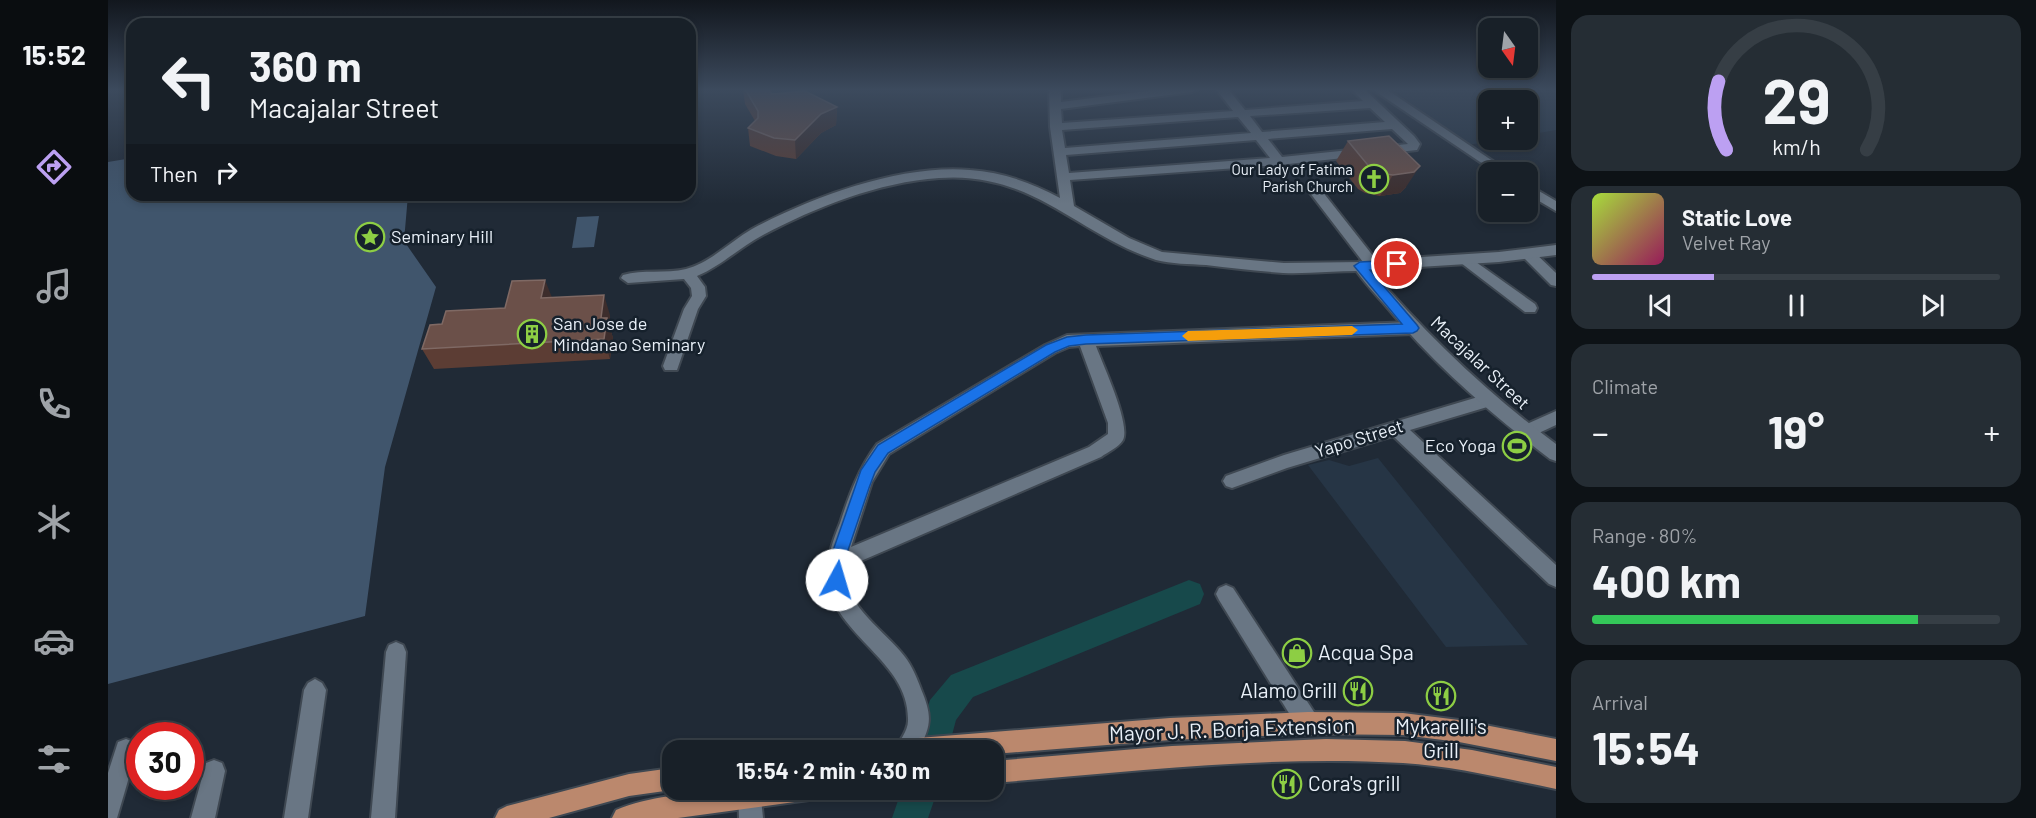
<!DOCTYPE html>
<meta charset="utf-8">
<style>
:root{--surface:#182028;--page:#252d34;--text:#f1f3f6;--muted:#9fa3a8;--line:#363e45;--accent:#bca0f2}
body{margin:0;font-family:Barlow,sans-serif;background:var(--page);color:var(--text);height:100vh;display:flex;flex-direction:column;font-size:22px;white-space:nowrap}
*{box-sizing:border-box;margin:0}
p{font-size:20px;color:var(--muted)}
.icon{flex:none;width:33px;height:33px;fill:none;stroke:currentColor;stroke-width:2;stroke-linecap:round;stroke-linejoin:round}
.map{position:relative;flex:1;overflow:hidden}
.sheet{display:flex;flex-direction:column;gap:15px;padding:15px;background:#0d1216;width:480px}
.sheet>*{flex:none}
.guide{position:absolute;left:18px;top:18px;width:570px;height:183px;border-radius:18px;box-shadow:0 3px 9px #0003,0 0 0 2px var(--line);background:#182028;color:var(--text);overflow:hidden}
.needle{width:39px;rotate:166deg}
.controls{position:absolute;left:1370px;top:18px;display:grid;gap:12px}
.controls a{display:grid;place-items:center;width:60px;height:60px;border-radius:12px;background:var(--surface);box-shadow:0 3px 9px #0003,0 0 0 2px var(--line);font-size:30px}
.speed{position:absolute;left:18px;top:722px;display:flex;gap:12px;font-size:30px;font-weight:700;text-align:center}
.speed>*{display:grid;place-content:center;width:78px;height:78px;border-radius:50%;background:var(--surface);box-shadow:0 3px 9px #0003,0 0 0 2px var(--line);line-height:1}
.speed .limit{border:9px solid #d22;background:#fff;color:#111}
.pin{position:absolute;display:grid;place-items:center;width:51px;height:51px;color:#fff;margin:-26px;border:3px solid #fff;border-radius:50%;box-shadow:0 2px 6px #0007}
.me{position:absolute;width:66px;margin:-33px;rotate:6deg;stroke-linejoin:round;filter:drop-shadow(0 0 4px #0008)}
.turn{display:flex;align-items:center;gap:21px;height:126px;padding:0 24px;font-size:27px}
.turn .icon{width:78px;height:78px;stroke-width:2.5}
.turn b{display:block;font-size:42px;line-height:51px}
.then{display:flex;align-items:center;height:57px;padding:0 24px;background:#0003;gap:12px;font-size:22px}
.big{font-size:45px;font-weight:700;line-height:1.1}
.sheet .card{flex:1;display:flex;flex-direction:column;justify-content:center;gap:9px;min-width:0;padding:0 21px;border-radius:18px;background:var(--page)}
.sheet .dial{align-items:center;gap:0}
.dial svg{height:156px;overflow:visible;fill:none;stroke:var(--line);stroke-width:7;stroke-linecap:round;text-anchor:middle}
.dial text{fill:var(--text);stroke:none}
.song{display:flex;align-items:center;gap:18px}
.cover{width:72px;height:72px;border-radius:9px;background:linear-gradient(135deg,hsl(80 70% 55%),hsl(330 70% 35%))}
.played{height:6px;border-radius:3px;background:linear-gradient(90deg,var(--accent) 30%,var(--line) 30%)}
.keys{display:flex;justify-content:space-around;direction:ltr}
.heat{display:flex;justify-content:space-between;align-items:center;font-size:33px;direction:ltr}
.charge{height:9px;border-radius:4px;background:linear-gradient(90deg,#34c759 80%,var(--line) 0)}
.trip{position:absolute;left:554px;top:740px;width:342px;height:60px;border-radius:18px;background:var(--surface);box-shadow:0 3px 9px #0003,0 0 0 2px var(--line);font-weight:700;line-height:60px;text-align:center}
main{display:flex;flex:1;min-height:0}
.tab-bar{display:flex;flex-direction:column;width:108px;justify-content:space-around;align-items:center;background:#0a0d10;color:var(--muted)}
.tab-bar .icon{width:42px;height:42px}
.tab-bar .current{color:var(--accent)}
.tab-bar b{font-size:27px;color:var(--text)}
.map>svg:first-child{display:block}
</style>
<main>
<nav class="tab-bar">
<b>15:52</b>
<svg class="icon current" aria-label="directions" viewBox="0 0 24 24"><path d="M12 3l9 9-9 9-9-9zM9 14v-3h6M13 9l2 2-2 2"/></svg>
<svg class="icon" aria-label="music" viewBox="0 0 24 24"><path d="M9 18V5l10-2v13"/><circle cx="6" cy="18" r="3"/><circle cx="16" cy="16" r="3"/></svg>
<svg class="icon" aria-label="phone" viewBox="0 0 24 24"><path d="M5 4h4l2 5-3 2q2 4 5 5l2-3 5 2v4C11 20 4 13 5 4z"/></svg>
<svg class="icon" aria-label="climate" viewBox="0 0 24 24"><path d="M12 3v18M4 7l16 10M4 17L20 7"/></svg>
<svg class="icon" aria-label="car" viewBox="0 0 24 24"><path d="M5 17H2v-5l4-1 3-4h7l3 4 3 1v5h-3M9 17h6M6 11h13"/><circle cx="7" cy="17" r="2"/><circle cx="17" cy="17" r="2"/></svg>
<svg class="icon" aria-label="filters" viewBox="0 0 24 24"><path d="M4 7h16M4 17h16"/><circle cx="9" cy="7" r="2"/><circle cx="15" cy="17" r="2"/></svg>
</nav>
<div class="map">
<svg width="1448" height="818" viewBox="0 0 1448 818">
<rect width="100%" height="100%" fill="#202a36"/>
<g fill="#263545">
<polygon points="1284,89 1448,89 1448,130 1419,135 1419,100 1380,100 1380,140 1393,140 1359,145"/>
<polygon points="1270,458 1420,645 1338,647 1200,465 1221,460 1241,466"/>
</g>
<g fill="#40556c">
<polygon points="24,158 24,195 300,195 296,241 328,287 277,467 257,616 0,684 0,162"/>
<polygon points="491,216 486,247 464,248 469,217"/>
</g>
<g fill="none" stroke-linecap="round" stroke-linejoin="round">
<g fill="#17494b" fill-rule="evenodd">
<polygon points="1081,580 1092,584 1096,594 1092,604 865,697 848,720 840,750 806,750 822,700 843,675"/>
<polygon points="794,789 830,789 820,818 784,818"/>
</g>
<g stroke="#3f4852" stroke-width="4">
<g id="minor">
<path d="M941 89H953V102L1055 89H1090L1084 92 953 109 954 123 1125 111 1108 89H1120L1137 110 1255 101 1243 89H1256L1306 136 1312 144 1309 150 1171 165 962 180 966 206 1021 238 1054 252 1176 263 1255 262 1199 189 1200 186H1210L1273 266 1266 271 1259 267 1252 271C1226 271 1200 274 1175 273 1149 271 1123 268 1098 265 1082 264 1063 264 1048 260 968 234 925 171 831 178 771 182 708 207 655 235 632 247 613 266 589 276L597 287 598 296 590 309 569 370H557L555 366 576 309 584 296 583 288 576 279 520 283 513 278 515 275C535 269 558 274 578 269 602 263 623 241 644 229 704 197 793 164 862 170 894 172 924 183 952 198L942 127ZM1262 108 1277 122 1154 132 1142 116ZM1130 117 1143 133 957 148 954 130ZM1284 129 1300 144 1174 157 1160 139ZM1148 140 1162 158 961 173 958 155Z"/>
<polygon points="1420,249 1425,251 1448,273 1448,286 1443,285 1415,257 1413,254 1415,251"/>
<polygon points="1358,255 1427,304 1429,308 1427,312 1417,312 1353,263 1351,260 1353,257"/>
<path d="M1305 322 1310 324 1313 328 1310 332 1305 334 988 346C994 363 1023 424 1015 440 1011 447 1000 452 993 457L739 567C734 606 776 629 797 657 804 666 809 678 813 689 824 715 824 726 810 750H787C791 741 800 731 800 721 802 661 727 637 719 580 717 562 725 540 732 523 741 495 751 468 769 444L937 345 959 335ZM972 346 1000 423V434L981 447 743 547 764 482 781 454 947 353 961 347Z"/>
<polygon points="1380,394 1386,395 1388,400 1386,405 1302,430 1448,565 1448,587 1441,584 1285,436 1179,468 1124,488 1118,486 1115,481 1118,476 1176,455"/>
<polygon points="1448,411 1448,425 1418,439 1412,437 1410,432 1412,427"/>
<polygon points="1118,585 1125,588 1208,715 1211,723 1208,731 1200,734 1192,731 1111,600 1108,594 1111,588"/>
<polygon points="288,642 295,645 298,652 287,818 263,818 278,652 281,645"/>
<polygon points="207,679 214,683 218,690 200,818 176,818 196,690 200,683"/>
<polygon points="18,739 26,742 29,750 9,818 0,818 0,773 10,742"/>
<polygon points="106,760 114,763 117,771 107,818 83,818 98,763"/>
<polygon points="630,789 652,789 655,818 631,818"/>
</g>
</g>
<g stroke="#3f4852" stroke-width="4">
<path id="tertiary" d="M1448 245V255L1391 262 1263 270C1319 335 1379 393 1448 444V461L1442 459C1382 413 1325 364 1277 305 1266 293 1254 280 1245 266L1252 261 1391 252Z"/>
</g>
<g stroke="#3f4852" stroke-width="4">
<g id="secondary">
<polygon points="1264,89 1278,89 1401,172 1387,172"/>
<polygon points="1419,184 1448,201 1448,211 1419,194"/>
</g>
</g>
<g stroke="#3f4852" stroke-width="4">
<g id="primary">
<polygon points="1200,712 1295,713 1351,720 1448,739 1448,761 1351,742 1295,735 1200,734 1062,740 885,754 885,750 787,750 790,742 798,739 1062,718"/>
<path d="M1218 739 1297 741 1364 750 1448 767V789C1398 779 1346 766 1295 763 1159 755 1021 772 885 783V761L1064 746Z"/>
<polygon points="564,768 564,789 567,789 564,790 521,796 441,818 387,818 391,810 399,806 521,774"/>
<path d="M615 789H712L709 797 701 800 570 818H504L508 810C541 796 580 794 615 789Z"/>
</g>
</g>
<use href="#minor" fill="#697684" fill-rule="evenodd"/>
<use href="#tertiary" fill="#697684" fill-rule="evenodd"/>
<use href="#secondary" fill="#697684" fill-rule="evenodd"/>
<use href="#primary" fill="#bb886d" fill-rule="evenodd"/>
</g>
<g fill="#5c3d34">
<polygon points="635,89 660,89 664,94 729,107 728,125 713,133 688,159 668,156 642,146 640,128 647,121 637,104"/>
<polygon points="1281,136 1298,187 1292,193 1272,196 1257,193 1250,189 1228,161 1240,141"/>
<polygon points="444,297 502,315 501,325 505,338 502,359 326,369 314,349 334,324 397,308"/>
</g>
<g fill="#3d2d2c">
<polygon points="729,107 728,125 713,133 688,159 687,140 713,114"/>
<polygon points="1312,166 1298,187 1292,193 1272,196 1285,175"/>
<polygon points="437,280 445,300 433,298"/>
<polygon points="496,295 502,315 501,325 505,338 502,359 496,339 493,318"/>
</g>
<g fill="#6b5049" stroke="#7f6964" stroke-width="1.5">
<polygon points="637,89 660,89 664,94 697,91 729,107 713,114 687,140 666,138 640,128 650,118 650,111"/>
<polygon points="1281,136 1312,166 1306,172 1285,175 1270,173 1263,169 1240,141"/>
<polygon points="437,280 433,298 496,295 493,318 499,318 496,339 314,349 322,325 334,324 338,311 397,308 404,281"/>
</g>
<linearGradient id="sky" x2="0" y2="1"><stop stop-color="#12171e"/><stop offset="0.44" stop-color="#3c4a5d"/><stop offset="1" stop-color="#3c4a5d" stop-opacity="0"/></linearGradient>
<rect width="1448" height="204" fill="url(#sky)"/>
<polygon fill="#1a73e8" stroke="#114b97" stroke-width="1.5" points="1289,260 1295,264 1293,267 1262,270 1309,325 1311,328 1309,331 1305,333 978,344 961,346 947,352 780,453 767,472 761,488 736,562 737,580 735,585 729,587 723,585 721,562 753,470 770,445 938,345 959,337 978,335 1294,324 1246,266 1252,262"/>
<polygon fill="#f59e0b" points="1244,326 1250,330 1244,335 1080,341 1074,336 1080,331"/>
<defs>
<g id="church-ring" transform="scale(1.5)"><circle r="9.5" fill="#16212c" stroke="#8dce44" stroke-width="1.5"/><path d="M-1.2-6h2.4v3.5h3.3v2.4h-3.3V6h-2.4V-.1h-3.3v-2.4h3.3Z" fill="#8dce44"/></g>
<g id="sight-ring" transform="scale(1.5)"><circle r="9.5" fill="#16212c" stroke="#8dce44" stroke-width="1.5"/><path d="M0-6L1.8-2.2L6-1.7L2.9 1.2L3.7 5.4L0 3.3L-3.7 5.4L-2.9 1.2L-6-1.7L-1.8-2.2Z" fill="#8dce44"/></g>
<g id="building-ring" transform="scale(1.5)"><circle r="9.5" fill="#16212c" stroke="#8dce44" stroke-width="1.5"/><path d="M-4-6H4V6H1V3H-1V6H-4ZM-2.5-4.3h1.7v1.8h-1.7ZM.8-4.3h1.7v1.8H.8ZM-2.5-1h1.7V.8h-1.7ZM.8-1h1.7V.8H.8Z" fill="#8dce44"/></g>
<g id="stadium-ring" transform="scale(1.5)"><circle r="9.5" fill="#16212c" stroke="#8dce44" stroke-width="1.5"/><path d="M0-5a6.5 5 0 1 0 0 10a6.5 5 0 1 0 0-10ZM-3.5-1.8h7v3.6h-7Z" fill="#8dce44"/></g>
<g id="shop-ring" transform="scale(1.5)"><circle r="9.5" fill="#16212c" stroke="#8dce44" stroke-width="1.5"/><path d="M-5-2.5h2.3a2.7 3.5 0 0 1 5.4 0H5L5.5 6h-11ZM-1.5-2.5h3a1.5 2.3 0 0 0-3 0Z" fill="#8dce44"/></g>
<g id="restaurant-ring" transform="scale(1.5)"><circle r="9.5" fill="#16212c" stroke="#8dce44" stroke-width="1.5"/><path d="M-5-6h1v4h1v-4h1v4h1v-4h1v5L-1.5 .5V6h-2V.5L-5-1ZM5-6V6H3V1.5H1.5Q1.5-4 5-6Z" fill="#8dce44"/></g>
</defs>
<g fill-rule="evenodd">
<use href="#church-ring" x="1266" y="179"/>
<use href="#sight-ring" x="262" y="237"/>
<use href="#building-ring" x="424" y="334"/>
<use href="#stadium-ring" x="1409" y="446"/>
<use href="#shop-ring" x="1189" y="653"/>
<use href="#restaurant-ring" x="1250" y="691"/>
<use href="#restaurant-ring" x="1333" y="696"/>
<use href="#restaurant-ring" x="1179" y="784"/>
</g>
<g text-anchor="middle" stroke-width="5" stroke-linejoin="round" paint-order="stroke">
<g font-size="15" fill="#e9f0f8" stroke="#16212c" text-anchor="end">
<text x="1245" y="175">Our Lady of Fatima<tspan x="1245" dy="17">Parish Church</tspan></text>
</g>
<g font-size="18" fill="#e9f0f8" stroke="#16212c" text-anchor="start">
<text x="283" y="243">Seminary Hill</text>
<text x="445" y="330">San Jose de<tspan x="445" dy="21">Mindanao Seminary</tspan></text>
<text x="1388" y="452" text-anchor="end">Eco Yoga</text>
</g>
<g font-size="18" fill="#e9f0f8" stroke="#16212c">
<text transform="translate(1372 363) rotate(43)" y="6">Macajalar Street</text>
<text transform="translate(1251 439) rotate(-17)" y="6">Yapo Street</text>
</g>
<g font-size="21" fill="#e9f0f8" stroke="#16212c" text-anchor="start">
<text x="1210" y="660">Acqua Spa</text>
<text x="1229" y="698" text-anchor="end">Alamo Grill</text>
<text x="1333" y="734" text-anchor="middle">Mykarelli's<tspan x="1333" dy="24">Grill</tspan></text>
<text x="1200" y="791">Cora's grill</text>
</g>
<g font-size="21" fill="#e9f0f8" stroke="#16212c">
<text transform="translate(1124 730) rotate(-2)" y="7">Mayor J. R. Borja Extension</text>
</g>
</g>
</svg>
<div class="controls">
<a><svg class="needle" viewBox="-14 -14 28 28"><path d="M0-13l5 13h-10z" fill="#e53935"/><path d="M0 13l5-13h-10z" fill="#9fa3a8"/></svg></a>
<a>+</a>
<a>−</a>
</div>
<div class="speed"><div class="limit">30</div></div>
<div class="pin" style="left:1289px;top:264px;background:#d93025"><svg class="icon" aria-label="arrive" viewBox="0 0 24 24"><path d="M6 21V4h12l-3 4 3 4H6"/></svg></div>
<svg class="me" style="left:729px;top:580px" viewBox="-20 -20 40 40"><circle r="19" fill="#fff"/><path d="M0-13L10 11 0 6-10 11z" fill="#1a73e8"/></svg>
<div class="trip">15:54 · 2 min · 430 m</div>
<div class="guide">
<div class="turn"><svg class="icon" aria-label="left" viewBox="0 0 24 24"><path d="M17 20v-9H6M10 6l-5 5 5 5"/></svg><div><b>360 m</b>Macajalar Street</div></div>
<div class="then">Then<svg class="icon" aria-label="right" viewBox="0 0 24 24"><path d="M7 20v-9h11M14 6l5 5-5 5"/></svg></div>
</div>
</div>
<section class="sheet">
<div class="card dial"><svg viewBox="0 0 100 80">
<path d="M14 69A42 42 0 1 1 86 69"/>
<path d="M14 69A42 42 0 0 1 10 34" stroke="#bca0f2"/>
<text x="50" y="56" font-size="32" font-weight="700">29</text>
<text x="50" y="72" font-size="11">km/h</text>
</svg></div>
<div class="card">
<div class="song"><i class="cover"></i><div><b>Static Love</b><p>Velvet Ray</p></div></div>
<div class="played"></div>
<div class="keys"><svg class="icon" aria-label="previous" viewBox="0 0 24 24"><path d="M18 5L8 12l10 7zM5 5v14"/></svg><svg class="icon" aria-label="pause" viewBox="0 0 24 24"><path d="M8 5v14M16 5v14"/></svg><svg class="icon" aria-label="next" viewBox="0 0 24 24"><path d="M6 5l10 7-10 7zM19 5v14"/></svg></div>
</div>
<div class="card"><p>Climate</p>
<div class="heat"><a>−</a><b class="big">19°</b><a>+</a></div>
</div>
<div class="card"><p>Range · 80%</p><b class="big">400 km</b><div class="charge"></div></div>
<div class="card"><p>Arrival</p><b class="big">15:54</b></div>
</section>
</main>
